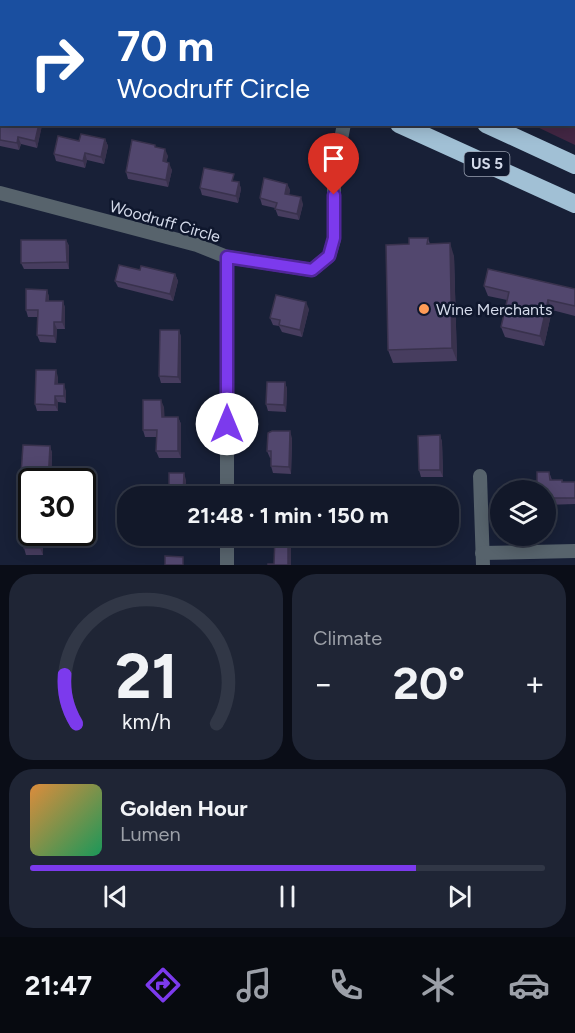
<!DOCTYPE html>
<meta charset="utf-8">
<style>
:root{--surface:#121829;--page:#1f2535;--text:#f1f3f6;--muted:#9ca0a8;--line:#313746;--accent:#7c3aed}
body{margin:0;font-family:Figtree,sans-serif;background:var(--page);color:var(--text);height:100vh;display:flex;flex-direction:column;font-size:22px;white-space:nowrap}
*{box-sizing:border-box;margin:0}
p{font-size:20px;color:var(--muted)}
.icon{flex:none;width:33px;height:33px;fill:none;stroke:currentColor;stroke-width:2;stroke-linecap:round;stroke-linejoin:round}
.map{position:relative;height:565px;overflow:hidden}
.drawer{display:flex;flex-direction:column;gap:9px;padding:9px;background:#0a0d17;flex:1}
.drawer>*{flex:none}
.top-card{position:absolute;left:0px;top:0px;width:576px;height:126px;box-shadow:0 3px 15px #0003,0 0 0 2px var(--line);background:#1a4fa0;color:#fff;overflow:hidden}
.tools{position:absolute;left:490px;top:480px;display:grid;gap:12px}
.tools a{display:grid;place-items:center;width:66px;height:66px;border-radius:50%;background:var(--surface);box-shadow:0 3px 15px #0003,0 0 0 2px var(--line);font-size:30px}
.speed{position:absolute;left:18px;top:468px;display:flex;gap:12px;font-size:30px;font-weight:700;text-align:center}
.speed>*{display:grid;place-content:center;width:78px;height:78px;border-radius:50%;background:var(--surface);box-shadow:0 3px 15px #0003,0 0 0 2px var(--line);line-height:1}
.speed .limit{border:3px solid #111;border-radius:9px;background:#fff;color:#111}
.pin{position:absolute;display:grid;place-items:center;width:51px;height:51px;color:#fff;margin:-62px -26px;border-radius:50% 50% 50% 0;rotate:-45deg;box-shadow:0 0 6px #0007}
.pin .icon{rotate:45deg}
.me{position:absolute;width:66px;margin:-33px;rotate:0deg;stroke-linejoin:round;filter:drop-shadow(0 0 4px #0008)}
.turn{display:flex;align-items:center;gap:21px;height:126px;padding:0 18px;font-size:27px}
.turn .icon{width:78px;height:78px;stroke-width:2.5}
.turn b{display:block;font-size:42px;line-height:51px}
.big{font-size:45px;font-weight:700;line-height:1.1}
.drawer .card{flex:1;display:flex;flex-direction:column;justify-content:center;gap:9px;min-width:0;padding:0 21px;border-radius:24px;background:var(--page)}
.drawer .dial{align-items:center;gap:0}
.dial svg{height:156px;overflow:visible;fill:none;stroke:var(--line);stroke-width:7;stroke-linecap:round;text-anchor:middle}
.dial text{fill:var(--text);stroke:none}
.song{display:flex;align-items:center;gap:18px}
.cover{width:72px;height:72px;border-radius:9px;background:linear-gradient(135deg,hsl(30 70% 55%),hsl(150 70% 35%))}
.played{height:6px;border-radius:3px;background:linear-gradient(90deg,var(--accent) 75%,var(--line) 75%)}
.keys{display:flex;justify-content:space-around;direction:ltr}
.heat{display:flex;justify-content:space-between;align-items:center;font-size:33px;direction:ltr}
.drawer .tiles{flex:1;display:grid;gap:9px;grid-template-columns:1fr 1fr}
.card:last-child{grid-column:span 2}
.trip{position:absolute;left:117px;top:486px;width:342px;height:60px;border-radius:24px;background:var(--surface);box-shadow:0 3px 15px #0003,0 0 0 2px var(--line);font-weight:700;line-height:60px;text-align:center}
.menu{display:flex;height:96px;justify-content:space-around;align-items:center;background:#070a10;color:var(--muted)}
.menu .icon{width:42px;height:42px}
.menu .selected{color:var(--accent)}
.menu b{font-size:27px;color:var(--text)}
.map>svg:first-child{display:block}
</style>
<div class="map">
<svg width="575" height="565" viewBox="0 0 575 565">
<rect width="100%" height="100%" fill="#182037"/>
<polygon fill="#432744" points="575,103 575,145 533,125 574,124"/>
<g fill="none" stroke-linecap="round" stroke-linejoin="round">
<g stroke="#57636c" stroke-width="14">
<polyline points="458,0 460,2"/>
<polyline points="574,93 575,93"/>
<polyline points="0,193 197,245 227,257 312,270 329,256 334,239 334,174 344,124"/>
<polyline points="227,257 227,496"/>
<polyline points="480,476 483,565"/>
<polyline points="227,536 227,565"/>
<polyline points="482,553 575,551"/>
</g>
<polyline stroke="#758996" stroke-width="15" points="381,2 381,0"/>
<g stroke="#a1c0d5" stroke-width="18">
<polyline points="125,0 128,2"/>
<polyline points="212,0 215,2"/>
<polyline points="399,124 575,204"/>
<polyline points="486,124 575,165"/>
</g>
</g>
<g fill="#473d5f">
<polygon points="0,118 2,124 42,124 37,148 21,144 19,150 0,146"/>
<polygon points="105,139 108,146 104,164 87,160 85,168 56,161 54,154 79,141"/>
<polygon points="156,147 168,156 166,162 172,170 168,187 128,179 126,172"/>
<polygon points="236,181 239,182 241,189 238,203 202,195 200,188"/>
<polygon points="287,184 290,190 289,195 303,204 299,220 278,216 275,208 262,205 260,198"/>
<polygon points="428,238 430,244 454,256 457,361 393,363 388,350 409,244"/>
<polygon points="66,240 69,246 69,269 24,269 21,263"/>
<polygon points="140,270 175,274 178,281 173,301 118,287 115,281"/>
<polygon points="484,286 575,289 575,316 552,310 544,346 505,337 501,327 507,300 488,296"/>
<polygon points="47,290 49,297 49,301 63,301 65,308 65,329 57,329 56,343 40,342 37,335 38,317 28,317 26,310"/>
<polygon points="309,309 302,337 282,332 279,326 273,325 270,318"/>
<polygon points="179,330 181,337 181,383 161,383 159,376"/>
<polygon points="58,377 58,384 66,391 66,403 58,402 58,411 37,411 35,404"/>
<polygon points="285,382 287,389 286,412 268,411 266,404"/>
<polygon points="164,407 164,417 178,417 181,424 181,458 159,458 156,451 157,437 145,437 143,430"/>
<polygon points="440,435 442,442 443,477 421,477 419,470"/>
<polygon points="292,438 291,474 273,473 271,466 271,458 270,458 267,451"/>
<polygon points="50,446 52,453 51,482 32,482 32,494 30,494 27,487 28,481 24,481 21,474"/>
<polygon points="549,472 552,480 562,480 563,482 575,482 575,504 546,505 546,490 537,481"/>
<polygon points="43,532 43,555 26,555 24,548"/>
<polygon points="423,536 441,536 441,538 424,538"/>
</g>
<g fill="#39324d">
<polygon points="39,124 42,124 42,126 37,148 35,141"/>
<polygon points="18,137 21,144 19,150 17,143"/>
<polygon points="105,139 108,146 104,164 101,157"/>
<polygon points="165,149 168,156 165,168 163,161"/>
<polygon points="85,153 87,160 85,168 83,161"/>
<polygon points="169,163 172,170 168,187 166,180"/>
<polygon points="239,182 241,189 238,203 236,196"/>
<polygon points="287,184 290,190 288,200 285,194"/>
<polygon points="301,197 303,204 299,220 297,214"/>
<polygon points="66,240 69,246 69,269 67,262"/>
<polygon points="450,243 454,256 457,361 452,348"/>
<polygon points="175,274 178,281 173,301 170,294"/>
<polygon points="47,290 49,297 49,307 46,301"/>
<polygon points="548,300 552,310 544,346 540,336"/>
<polygon points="63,301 65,308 65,329 62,322"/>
<polygon points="306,302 309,309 302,337 300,330"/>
<polygon points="54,322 57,329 56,343 54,336"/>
<polygon points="179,330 181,337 181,383 178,377"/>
<polygon points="56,370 58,377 58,391 55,384"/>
<polygon points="285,382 287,389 286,412 284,405"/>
<polygon points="64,384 66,391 66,403 64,396"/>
<polygon points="55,396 58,402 58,411 55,405"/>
<polygon points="161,400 164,407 165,424 162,417"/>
<polygon points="178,417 181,424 181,458 178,451"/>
<polygon points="290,431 292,438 291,474 289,467"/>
<polygon points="440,435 442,442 443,477 440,470"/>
<polygon points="50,446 52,453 51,482 48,482"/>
<polygon points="184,473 186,480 186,496 183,496"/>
<polygon points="41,532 43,532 43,555 40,548"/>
<polygon points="288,537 291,544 291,565 288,565"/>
</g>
<g fill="#52476e" stroke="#39324d" stroke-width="1.5">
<polygon points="0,118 2,118 2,124 39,124 35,141 18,137 17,143 0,140"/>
<polygon points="81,134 105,139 101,157 85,153 83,161 54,154 58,136 79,141"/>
<polygon points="132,140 155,145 155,147 165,149 163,161 169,163 166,180 126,172"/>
<polygon points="204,168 234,174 232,181 239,182 236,196 200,188"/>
<polygon points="264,178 287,184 285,194 301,197 297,214 275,209 277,203 260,198"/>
<polygon points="409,238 428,238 427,244 450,243 452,348 388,350 386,245 409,244"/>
<polygon points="21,240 66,240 67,262 21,263"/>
<polygon points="119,265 140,270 141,266 175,274 170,294 115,281"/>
<polygon points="488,269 575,289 575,306 548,300 540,336 501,327 509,292 484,286"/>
<polygon points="26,289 47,290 46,301 63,301 62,322 54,322 54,336 37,335 38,310 26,310"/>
<polygon points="276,295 306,302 300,330 279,325 280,320 270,318"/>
<polygon points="160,330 179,330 178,377 159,376"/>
<polygon points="36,370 56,370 55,384 64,384 64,396 55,396 55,405 35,404"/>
<polygon points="267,382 285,382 284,405 266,404"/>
<polygon points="143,400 161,400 162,417 178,417 178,451 156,451 157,430 143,430"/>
<polygon points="272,431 290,431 289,467 271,466 271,451 267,451 268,433"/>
<polygon points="440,435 440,470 419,470 418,436"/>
<polygon points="23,445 50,446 48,482 32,482 32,487 27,487 28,474 21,474"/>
<polygon points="537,472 549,472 550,480 562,480 562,482 575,482 575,498 546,498 546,490 525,490 525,481 537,481"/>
<polygon points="169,473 184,473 183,496 164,496 164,487 169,487"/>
<polygon points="24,519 32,519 32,532 41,532 40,548 24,548"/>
<polygon points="275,537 288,537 288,565 268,565 268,564 274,564"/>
<polygon points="165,556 183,557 183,565 165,565"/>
</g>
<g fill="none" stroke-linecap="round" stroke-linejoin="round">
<g stroke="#51269a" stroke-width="15">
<polyline id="route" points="227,424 227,257 312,270 329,256 334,238 334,195"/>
</g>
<use href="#route" stroke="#7c3aed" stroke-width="10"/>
</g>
<circle fill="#fe9c57" stroke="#0f172d" stroke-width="2" cx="424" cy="309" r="6"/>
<g text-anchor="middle" stroke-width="5" stroke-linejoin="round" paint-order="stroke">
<rect fill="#0f172d" stroke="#99a0b1" stroke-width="1.5" x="464.5" y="152" width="45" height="24" rx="4.5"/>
<g font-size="15" font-weight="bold" fill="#d4daea">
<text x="487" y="169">US 5</text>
</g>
<g font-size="16" fill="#d4daea" stroke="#0f172d">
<text transform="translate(165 221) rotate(16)" y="6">Woodruff Circle</text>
</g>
<g font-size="16" fill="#d4daea" stroke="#0f172d" text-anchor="start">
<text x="436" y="315">Wine Merchants</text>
</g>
</g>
</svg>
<div class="tools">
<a><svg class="icon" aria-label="layers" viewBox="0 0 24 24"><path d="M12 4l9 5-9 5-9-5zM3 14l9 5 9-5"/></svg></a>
</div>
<div class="speed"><div class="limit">30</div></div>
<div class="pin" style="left:334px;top:195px;background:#d93025"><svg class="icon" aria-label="arrive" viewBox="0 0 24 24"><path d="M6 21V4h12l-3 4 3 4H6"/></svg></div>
<svg class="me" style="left:227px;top:424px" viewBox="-20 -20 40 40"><circle r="19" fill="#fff"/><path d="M0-13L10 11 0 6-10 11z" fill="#7c3aed"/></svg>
<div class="trip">21:48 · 1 min · 150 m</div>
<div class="top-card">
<div class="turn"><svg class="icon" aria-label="right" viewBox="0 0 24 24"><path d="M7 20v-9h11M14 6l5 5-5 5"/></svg><div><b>70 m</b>Woodruff Circle</div></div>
</div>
</div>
<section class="drawer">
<div class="tiles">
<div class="card dial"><svg viewBox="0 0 100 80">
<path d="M14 69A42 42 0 1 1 86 69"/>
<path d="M14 69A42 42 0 0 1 8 44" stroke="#7c3aed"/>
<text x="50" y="56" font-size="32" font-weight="700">21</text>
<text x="50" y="72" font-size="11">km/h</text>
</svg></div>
<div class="card"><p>Climate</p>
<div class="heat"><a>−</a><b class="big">20°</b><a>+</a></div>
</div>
<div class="card">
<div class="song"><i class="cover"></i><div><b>Golden Hour</b><p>Lumen</p></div></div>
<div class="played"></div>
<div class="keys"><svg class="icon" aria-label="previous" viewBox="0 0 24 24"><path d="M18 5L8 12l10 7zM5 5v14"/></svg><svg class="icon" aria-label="pause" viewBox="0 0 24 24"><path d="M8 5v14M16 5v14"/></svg><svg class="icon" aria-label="next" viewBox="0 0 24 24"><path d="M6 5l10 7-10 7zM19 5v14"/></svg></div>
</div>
</div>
</section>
<nav class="menu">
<b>21:47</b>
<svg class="icon selected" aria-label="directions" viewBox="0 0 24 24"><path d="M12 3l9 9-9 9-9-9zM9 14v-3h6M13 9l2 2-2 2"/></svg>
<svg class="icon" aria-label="music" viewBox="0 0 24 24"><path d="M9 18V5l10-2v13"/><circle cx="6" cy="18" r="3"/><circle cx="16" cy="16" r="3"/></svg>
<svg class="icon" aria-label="phone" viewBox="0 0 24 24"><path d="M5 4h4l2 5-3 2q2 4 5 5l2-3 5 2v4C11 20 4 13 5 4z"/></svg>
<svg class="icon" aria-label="climate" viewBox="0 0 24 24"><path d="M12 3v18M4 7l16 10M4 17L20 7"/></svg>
<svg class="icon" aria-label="car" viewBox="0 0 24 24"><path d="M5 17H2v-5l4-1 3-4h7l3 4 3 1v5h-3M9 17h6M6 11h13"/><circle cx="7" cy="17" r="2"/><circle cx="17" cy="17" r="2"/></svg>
</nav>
